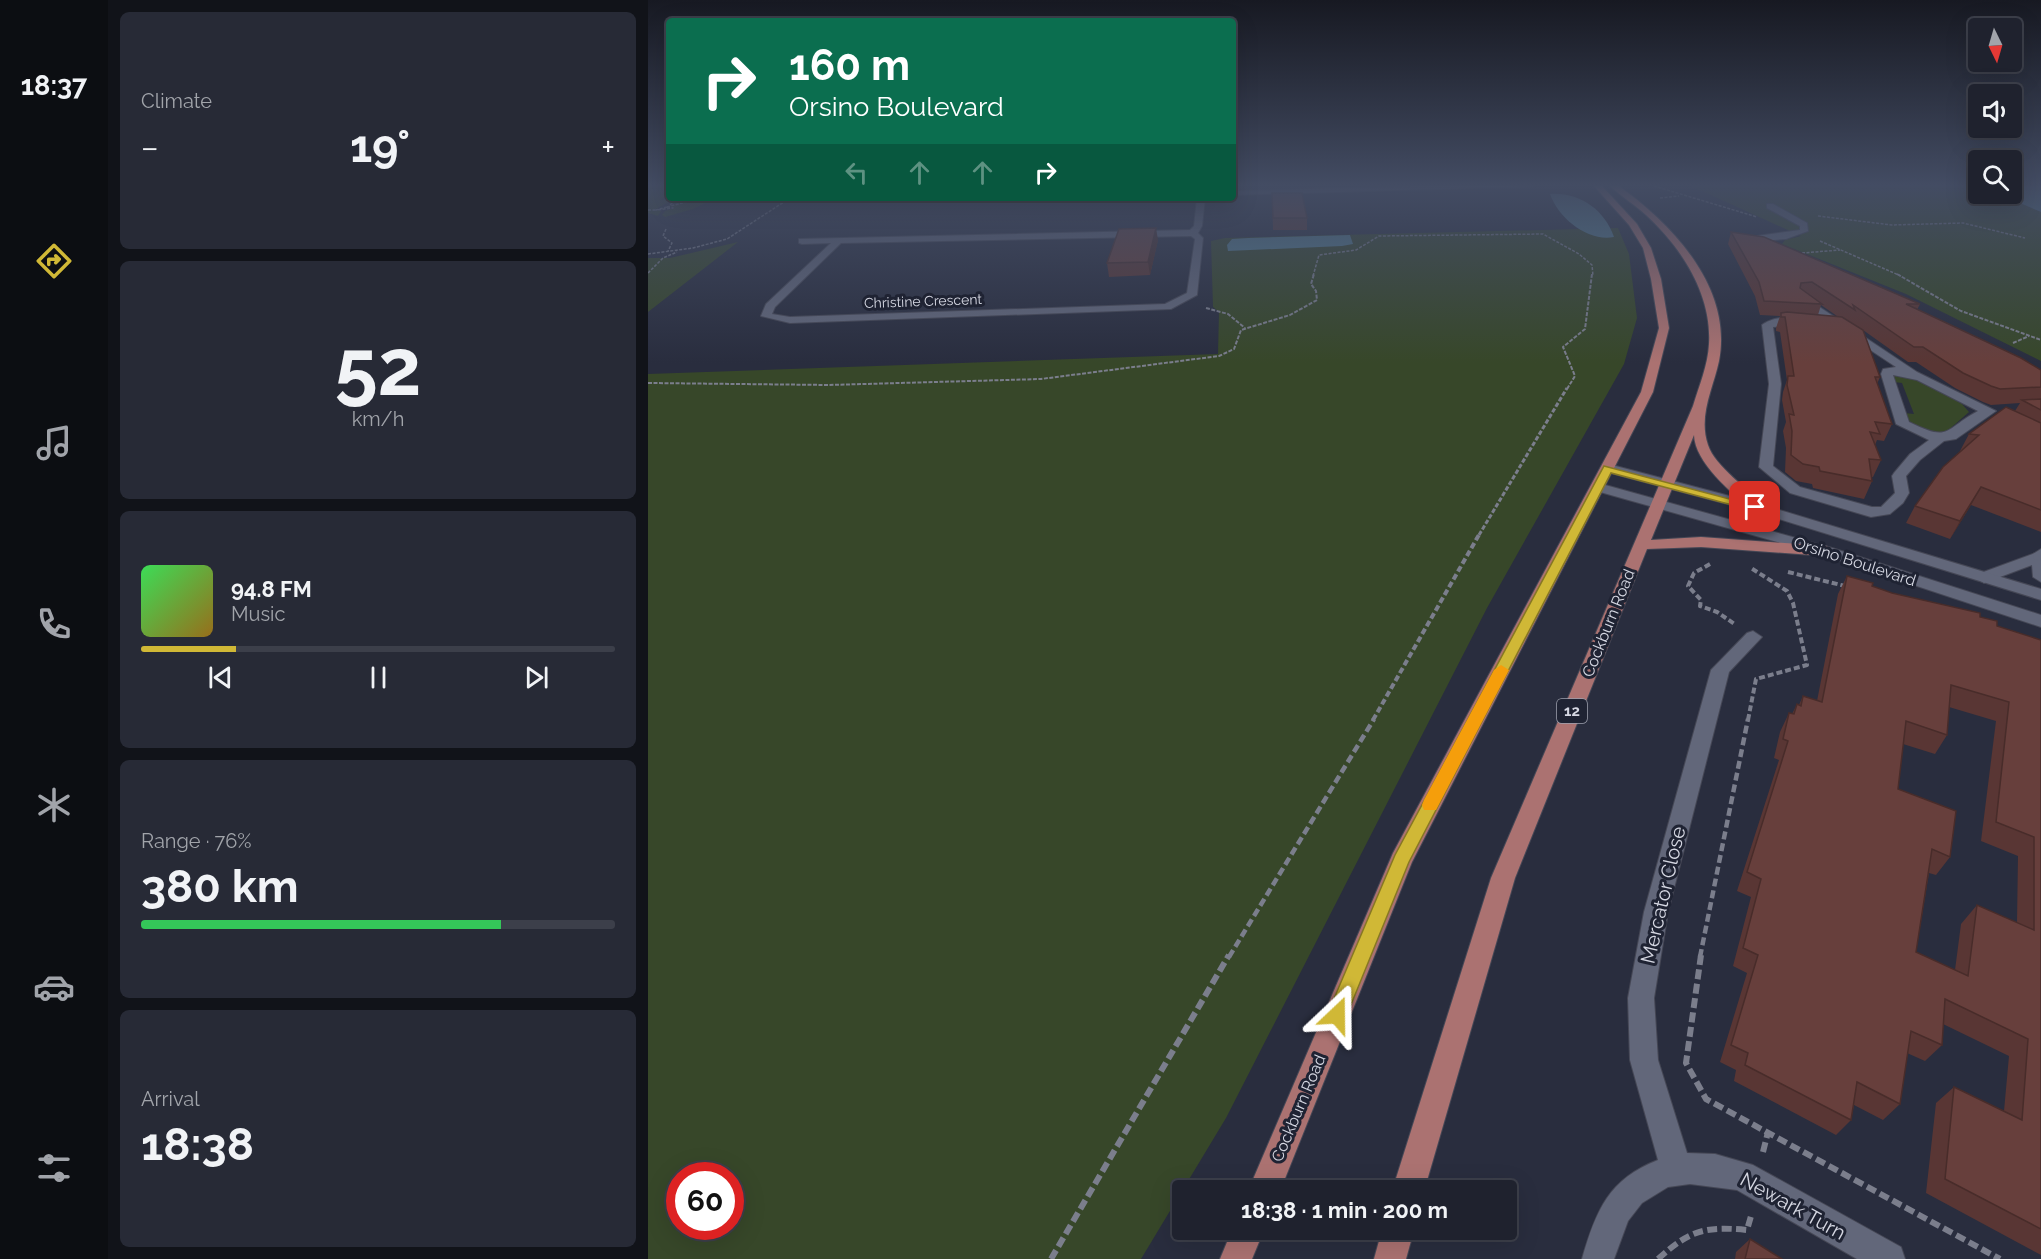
<!DOCTYPE html>
<meta charset="utf-8">
<style>
:root{--surface:#1f222e;--page:#272a36;--text:#f1f3f6;--muted:#a1a4aa;--line:#3c3f4a;--accent:#d0b836}
body{margin:0;font-family:Raleway,sans-serif;background:var(--page);color:var(--text);height:100vh;display:flex;flex-direction:column;font-size:22px;white-space:nowrap}
*{box-sizing:border-box;margin:0}
p{font-size:20px;color:var(--muted)}
.icon{flex:none;width:33px;height:33px;fill:none;stroke:currentColor;stroke-width:2;stroke-linecap:round;stroke-linejoin:round}
.map{position:relative;flex:1;overflow:hidden}
.side{display:flex;flex-direction:column;gap:12px;padding:12px;background:#111319;width:540px}
.side>*{flex:none}
.guide{position:absolute;left:18px;top:18px;width:570px;height:183px;border-radius:6px;box-shadow:0 6px 24px #0002,0 0 0 2px var(--line);background:#0b6e4f;color:#fff;overflow:hidden}
.needle{width:39px;rotate:175deg}
.buttons{position:absolute;left:1320px;top:18px;display:grid;gap:12px}
.buttons a{display:grid;place-items:center;width:54px;height:54px;border-radius:6px;background:var(--surface);box-shadow:0 6px 24px #0002,0 0 0 2px var(--line);font-size:30px}
.speed{position:absolute;left:18px;top:1162px;display:flex;gap:12px;font-size:30px;font-weight:700;text-align:center}
.speed>*{display:grid;place-content:center;width:78px;height:78px;border-radius:50%;background:var(--surface);box-shadow:0 6px 24px #0002,0 0 0 2px var(--line);line-height:1}
.speed .limit{border:9px solid #d22;background:#fff;color:#111}
.pin{position:absolute;display:grid;place-items:center;width:51px;height:51px;color:#fff;margin:-26px;border-radius:12px;box-shadow:0 3px 9px #0006}
.me{position:absolute;width:66px;margin:-33px;rotate:23deg;stroke-linejoin:round;filter:drop-shadow(0 0 4px #0008)}
.turn{display:flex;align-items:center;gap:21px;height:126px;padding:0 24px;font-size:27px}
.turn .icon{width:78px;height:78px;stroke-width:2.5}
.turn b{display:block;font-size:42px;line-height:51px}
.lanes{display:flex;align-items:center;height:57px;padding:0 24px;background:#0003;justify-content:center;gap:30px;direction:ltr}
.lanes .off{opacity:.35}
.big{font-size:45px;font-weight:700;line-height:1.1}
.side .card{flex:1;display:flex;flex-direction:column;justify-content:center;gap:9px;min-width:0;padding:0 21px;border-radius:9px;background:var(--page)}
.side .dial{align-items:center;gap:0}
.dial b{font-size:78px;line-height:1}
.song{display:flex;align-items:center;gap:18px}
.cover{width:72px;height:72px;border-radius:9px;background:linear-gradient(135deg,hsl(130 70% 55%),hsl(40 70% 35%))}
.played{height:6px;border-radius:3px;background:linear-gradient(90deg,var(--accent) 20%,var(--line) 20%)}
.keys{display:flex;justify-content:space-around;direction:ltr}
.heat{display:flex;justify-content:space-between;align-items:center;font-size:33px;direction:ltr}
.charge{height:9px;border-radius:4px;background:linear-gradient(90deg,#34c759 76%,var(--line) 0)}
.trip{position:absolute;left:524px;top:1180px;width:345px;height:60px;border-radius:6px;background:var(--surface);box-shadow:0 6px 24px #0002,0 0 0 2px var(--line);font-weight:700;line-height:60px;text-align:center}
main{display:flex;flex:1;min-height:0}
.dock{display:flex;flex-direction:column;width:108px;justify-content:space-around;align-items:center;background:#0c0e12;color:var(--muted)}
.dock .icon{width:42px;height:42px}
.dock .active{color:var(--accent)}
.dock b{font-size:27px;color:var(--text)}
.map>svg:first-child{display:block}
</style>
<main>
<nav class="dock">
<b>18:37</b>
<svg class="icon active" aria-label="directions" viewBox="0 0 24 24"><path d="M12 3l9 9-9 9-9-9zM9 14v-3h6M13 9l2 2-2 2"/></svg>
<svg class="icon" aria-label="music" viewBox="0 0 24 24"><path d="M9 18V5l10-2v13"/><circle cx="6" cy="18" r="3"/><circle cx="16" cy="16" r="3"/></svg>
<svg class="icon" aria-label="phone" viewBox="0 0 24 24"><path d="M5 4h4l2 5-3 2q2 4 5 5l2-3 5 2v4C11 20 4 13 5 4z"/></svg>
<svg class="icon" aria-label="climate" viewBox="0 0 24 24"><path d="M12 3v18M4 7l16 10M4 17L20 7"/></svg>
<svg class="icon" aria-label="car" viewBox="0 0 24 24"><path d="M5 17H2v-5l4-1 3-4h7l3 4 3 1v5h-3M9 17h6M6 11h13"/><circle cx="7" cy="17" r="2"/><circle cx="17" cy="17" r="2"/></svg>
<svg class="icon" aria-label="filters" viewBox="0 0 24 24"><path d="M4 7h16M4 17h16"/><circle cx="9" cy="7" r="2"/><circle cx="15" cy="17" r="2"/></svg>
</nav>
<section class="side">
<div class="card"><p>Climate</p>
<div class="heat"><a>−</a><b class="big">19°</b><a>+</a></div>
</div>
<div class="card dial"><b>52</b><p>km/h</p></div>
<div class="card">
<div class="song"><i class="cover"></i><div><b>94.8 FM</b><p>Music</p></div></div>
<div class="played"></div>
<div class="keys"><svg class="icon" aria-label="previous" viewBox="0 0 24 24"><path d="M18 5L8 12l10 7zM5 5v14"/></svg><svg class="icon" aria-label="pause" viewBox="0 0 24 24"><path d="M8 5v14M16 5v14"/></svg><svg class="icon" aria-label="next" viewBox="0 0 24 24"><path d="M6 5l10 7-10 7zM19 5v14"/></svg></div>
</div>
<div class="card"><p>Range · 76%</p><b class="big">380 km</b><div class="charge"></div></div>
<div class="card"><p>Arrival</p><b class="big">18:38</b></div>
</section>
<div class="map">
<svg width="1393" height="1259" viewBox="0 0 1393 1259">
<rect width="100%" height="100%" fill="#292d3e"/>
<g fill="#374729" fill-rule="evenodd">
<polygon points="0,186 21,186 21,194 12,200 26,199 6,210 13,211 10,216 0,213"/>
<polygon points="1043,186 1330,186 1330,194 1351,194 1393,212 1393,361 1258,294 1134,244 1137,240 1153,236"/>
<polygon points="56,198 67,198 45,209 17,217 14,215 17,211 26,208 22,205"/>
<path d="M970 228 981 254 989 318 976 364 839 608 578 1118 493 1259H0V374L570 354 571 312 565 307 563 241 577 238ZM32 1176H82V1227H32Z"/>
<polygon points="90,242 0,312 0,258 22,258"/>
<path d="M1248 375 1272 379 1314 404 1321 412 1297 433C1280 432 1264 429 1256 413L1266 414 1254 383 1246 382 1244 376Z"/>
</g>
<g fill="#558194">
<polygon points="1364,186 1393,186 1393,212 1351,194 1364,194"/>
<path d="M902 194C931 192 956 209 966 237 940 242 911 219 902 194Z"/>
<polygon points="702,235 705,244 694,246 580,251 579,245 584,239 600,238"/>
</g>
<g fill="none" stroke-linecap="round" stroke-linejoin="round">
<g stroke="#454755" stroke-width="2">
<g id="lane">
<polygon points="1119,204 1125,204 1159,223 1160,231 1138,239 1099,242 1099,238 1102,237 1152,230 1152,226 1119,208"/>
<polygon points="1393,551 1393,582 1385,577 1384,565 1336,583 1328,578 1330,574"/>
</g>
</g>
<g stroke="#454755" stroke-width="2">
<g id="street">
<polygon points="771,186 886,186 585,195 585,191"/>
<path d="M549 198H557L554 226 550 233 555 238 549 295 523 309 142 323 113 316 118 304 183 243 154 244 151 243V239L542 230 546 226ZM543 236 547 239 539 293 517 304 142 317 124 314 127 307 193 243Z"/>
<path d="M1150 298H1158L1269 372 1348 411 1308 439 1296 441 1272 460 1258 476 1261 493 1255 503 1242 514 1223 517 1142 493 1111 467 1121 384 1114 325C1124 317 1148 314 1159 322L1154 325 1125 327 1133 384 1125 466 1152 487 1224 507H1233L1247 493 1244 476 1246 473 1262 454 1281 440 1248 424 1233 374 1235 369 1248 367 1150 302ZM1245 375 1269 380 1330 411C1296 429 1303 443 1261 422Z"/>
<polygon points="1393,549 1393,561 1386,559 1385,554"/>
<path d="M1105 631 1114 637 1081 672 1020 912 1006 998 1010 1060 1039 1153 1067 1154 1105 1165 1253 1247 1257 1259H1209L1089 1190 1042 1184 1020 1187 994 1203 980 1221 966 1259H934C948 1210 961 1179 1010 1160L982 1060 980 998 996 912 1063 670 1099 633Z"/>
</g>
</g>
<g stroke="#454755" stroke-width="2">
<g id="secondary">
<polygon points="960,464 1112,504 1393,589 1393,600 1102,510 955,471 953,468"/>
<polygon points="950,483 1184,548 1393,615 1393,627 1172,554 945,490 943,487"/>
</g>
</g>
<g stroke="#454755" stroke-width="2">
<g id="primary">
<polygon points="946,186 954,186 989,224 1003,248 1013,279 1021,328 1005,392 764,862 632,1191 600,1191 745,853 993,392 1011,328 1003,279 995,248 981,225"/>
<path d="M962 186H971C1025 225 1085 288 1071 361 1065 389 1050 416 1060 445 1067 467 1101 488 1115 507L1112 510H1102C1083 491 1047 463 1046 435L1003 540 1053 537 1178 546 1186 551 1178 556 1053 547 999 549 867 878 776 1191H744L843 878 1045 406C1051 386 1060 365 1061 344 1064 294 1033 247 998 215 987 205 974 197 962 186Z"/>
<polygon points="584,1230 616,1230 604,1259 572,1259"/>
<polygon points="734,1230 766,1230 758,1259 726,1259"/>
</g>
</g>
<g stroke="#7b7e8c" stroke-width="1.5" stroke-dasharray="3 1.5" stroke-linecap="butt">
<polyline points="1006,186 1109,217"/>
<polyline points="1012,198 1031,196"/>
<polyline points="22,205 30,198"/>
<polygon points="19,207 25,208 8,210"/>
<polyline points="19,207 53,198"/>
<polyline points="0,210 8,210"/>
<polyline points="1170,216 1244,225 1315,223 1377,238"/>
<polyline points="18,229 15,236 24,243 20,251"/>
<polyline points="1172,241 1253,276"/>
<polyline points="1154,253 1192,250"/>
<polyline points="0,254 45,248 79,239 142,198"/>
<polyline points="0,273 15,258 29,252"/>
<polyline points="665,276 671,255 708,250 731,236 895,234 931,254 944,265 945,276"/>
</g>
<g stroke="#7b7e8c" stroke-width="2" stroke-dasharray="4 1.5" stroke-linecap="butt">
<polyline points="1249,274 1313,311 1393,340"/>
<polyline points="558,308 580,314 597,328"/>
<polyline points="1365,343 1381,336"/>
<polyline points="0,383 181,385 393,379 571,356 586,349 593,330 642,315 669,300 668,291 663,284 666,274"/>
<polyline points="919,389 927,376 915,347 937,329 944,274"/>
</g>
<polyline stroke="#7b7e8c" stroke-width="3" stroke-dasharray="4.5 2" stroke-linecap="butt" points="831,535 919,388"/>
<g stroke="#7b7e8c" stroke-width="4" stroke-dasharray="6 3" stroke-linecap="butt">
<polyline points="1062,564 1046,573 1040,586 1053,600 1052,606 1069,612 1088,625"/>
<polyline points="1140,572 1197,586"/>
<polyline points="725,720 832,533"/>
<polyline points="1100,720 1108,679 1159,665 1145,603 1139,591 1103,568"/>
</g>
<g stroke="#7b7e8c" stroke-width="4.5" stroke-dasharray="8 4" stroke-linecap="butt">
<polyline points="581,957 726,719"/>
<polyline points="1052,957 1100,719"/>
</g>
<g stroke="#7b7e8c" stroke-width="6" stroke-dasharray="10 4.5" stroke-linecap="butt">
<polyline points="1053,955 1038,1063 1058,1099 1352,1259"/>
<polyline points="1115,1152 1120,1132"/>
<polyline points="403,1259 581,955"/>
<path d="M1010 1259C1042 1230 1057 1226 1099 1230L1103 1216"/>
</g>
<use href="#lane" fill="#62677a" fill-rule="evenodd"/>
<use href="#street" fill="#62677a" fill-rule="evenodd"/>
<use href="#secondary" fill="#62677a" fill-rule="evenodd"/>
<use href="#primary" fill="#ab7271" fill-rule="evenodd"/>
</g>
<g fill="#593634" fill-rule="evenodd">
<polygon points="624,193 659,218 659,230 625,230"/>
<path d="M1083 232 1272 304 1269 310 1393 370V532L1323 505 1302 539 1258 523 1267 506 1313 451H1312L1321 434 1367 411 1372 403 1343 405 1335 402 1307 388 1268 362H1260L1215 330 1232 377 1229 384 1244 424 1236 441 1229 440 1227 445 1233 460 1225 477H1224V481L1216 499 1165 488 1164 484 1148 481 1137 472 1138 448 1135 431 1138 422 1134 400 1135 392 1139 380 1132 332 1128 331V328L1132 316 1112 315 1107 296 1080 244ZM1173 305 1189 316 1170 315Z"/>
<polygon points="510,240 502,275 461,277 459,263"/>
<path d="M1199 576 1224 586 1244 593 1332 617 1349 626 1393 640V1255L1278 1193 1288 1103 1306 1087 1356 1111 1361 1056 1295 1024 1294 1045 1277 1061 1259 1053 1252 1104 1235 1120 1206 1105 1203 1120 1188 1135 1086 1081 1088 1070 1072 1062 1099 973 1085 966 1103 897 1089 891 1131 760 1126 758 1132 732 1141 713 1144 714 1149 704 1151 705 1155 696 1169 701 1190 594ZM1301 707 1348 721 1333 841 1370 856 1369 923 1329 905 1313 924 1307 970 1268 952 1281 873 1288 875 1302 857 1250 789 1255 744 1287 754 1299 735Z"/>
<polygon points="1102,1239 1134,1259 1087,1259 1088,1252"/>
</g>
<g fill="#482c2a">
<polygon points="508,228 510,240 502,275 500,262"/>
<polygon points="1333,487 1323,505 1302,539 1312,521"/>
</g>
<g fill="#673f3c" stroke="#482c2a" stroke-width="1.5" fill-rule="evenodd">
<polygon points="624,193 654,193 659,218 625,218"/>
<polygon points="508,228 500,262 459,263 471,229"/>
<polygon points="1083,232 1116,237 1272,304 1258,304 1373,358 1393,370 1393,387 1352,389 1343,386 1315,373 1275,347 1266,347 1205,305 1207,310 1164,282 1153,283 1152,288 1174,304 1116,301 1111,282"/>
<polygon points="1139,312 1194,317 1215,330 1232,377 1227,377 1244,424 1227,422 1232,434 1222,432 1233,460 1221,459 1224,481 1172,471 1171,467 1155,464 1143,455 1144,431 1141,414 1146,415 1139,385 1140,376 1146,376 1137,317 1133,317 1133,313"/>
<polygon points="1393,399 1393,410 1374,400"/>
<polygon points="1358,407 1393,423 1393,510 1333,487 1312,521 1267,506 1295,467 1331,435 1321,434"/>
<path d="M1199 576 1225 583 1224 586 1244 593 1332 613V617L1349 621V626L1393 640V1229L1297 1179 1306 1087 1374 1120 1380 1039 1297 999 1294 1045 1263 1031 1252 1104 1209 1082 1203 1120 1097 1065 1100 1053 1083 1045 1110 955 1095 948 1113 879 1099 872 1140 741 1135 739 1141 713 1146 714 1149 704 1153 706 1155 696 1174 702ZM1303 685 1361 702 1348 822 1386 837V930L1329 905 1320 976 1268 952 1284 849 1302 857 1308 811 1250 789 1258 721 1299 735Z"/>
<polygon points="1102,1239 1134,1259 1097,1259"/>
</g>
<linearGradient id="sky" x2="0" y2="1"><stop stop-color="#171922"/><stop offset="0.51" stop-color="#434c63"/><stop offset="1" stop-color="#434c63" stop-opacity="0"/></linearGradient>
<rect width="1393" height="363" fill="url(#sky)"/>
<polygon fill="#d0b836" stroke="#877823" stroke-width="1.5" points="956,466 1112,507 1107,511 963,473 761,862 696,1022 689,1025 682,1022 679,1015 747,855"/>
<polygon fill="#f59e0b" points="853,665 861,670 788,810 776,810 774,805 776,800 846,670"/>
<g text-anchor="middle" stroke-width="6" stroke-linejoin="round" paint-order="stroke">
<g font-size="14" fill="#d5d7e2" stroke="#1f2333">
<text transform="translate(275 301) rotate(-2)" y="5">Christine Crescent</text>
</g>
<rect fill="#1f2333" stroke="#9ea1ae" stroke-width="1.5" x="909" y="699" width="30" height="24" rx="4.5"/>
<g font-size="15" font-weight="bold" fill="#d5d7e2">
<text x="924" y="716">12</text>
</g>
<g font-size="16" fill="#d5d7e2" stroke="#1f2333">
<text transform="translate(1207 561) rotate(18)" y="6">Orsino Boulevard</text>
<text transform="translate(960 623) rotate(-68)" y="6">Cockburn Road</text>
<text transform="translate(650 1108) rotate(-67)" y="6">Cockburn Road</text>
</g>
<g font-size="20" fill="#d5d7e2" stroke="#1f2333">
<text transform="translate(1015 895) rotate(-77)" y="7">Mercator Close</text>
<text transform="translate(1145 1206) rotate(29)" y="7">Newark Turn</text>
</g>
</g>
</svg>
<div class="buttons">
<a><svg class="needle" viewBox="-14 -14 28 28"><path d="M0-13l5 13h-10z" fill="#e53935"/><path d="M0 13l5-13h-10z" fill="#a1a4aa"/></svg></a>
<a><svg class="icon" aria-label="sound" viewBox="0 0 24 24"><path d="M4 9h4l5-4v14l-5-4H4zM17 9q2 3 0 6"/></svg></a>
<a><svg class="icon" aria-label="search" viewBox="0 0 24 24"><circle cx="10" cy="10" r="6"/><path d="M15 15l6 6"/></svg></a>
</div>
<div class="speed"><div class="limit">60</div></div>
<div class="pin" style="left:1107px;top:507px;background:#d93025"><svg class="icon" aria-label="arrive" viewBox="0 0 24 24"><path d="M6 21V4h12l-3 4 3 4H6"/></svg></div>
<svg class="me" style="left:689px;top:1015px" viewBox="-20 -20 40 40"><path d="M0-17L14 15 0 8-14 15z" fill="#d0b836" stroke="#fff" stroke-width="4"/></svg>
<div class="trip">18:38 · 1 min · 200 m</div>
<div class="guide">
<div class="turn"><svg class="icon" aria-label="right" viewBox="0 0 24 24"><path d="M7 20v-9h11M14 6l5 5-5 5"/></svg><div><b>160 m</b>Orsino Boulevard</div></div>
<div class="lanes"><svg class="icon off" aria-label="left" viewBox="0 0 24 24"><path d="M17 20v-9H6M10 6l-5 5 5 5"/></svg><svg class="icon off" aria-label="ahead" viewBox="0 0 24 24"><path d="M12 20V5M6 11l6-6 6 6"/></svg><svg class="icon off" aria-label="ahead" viewBox="0 0 24 24"><path d="M12 20V5M6 11l6-6 6 6"/></svg><svg class="icon" aria-label="right" viewBox="0 0 24 24"><path d="M7 20v-9h11M14 6l5 5-5 5"/></svg></div>
</div>
</div>
</main>
